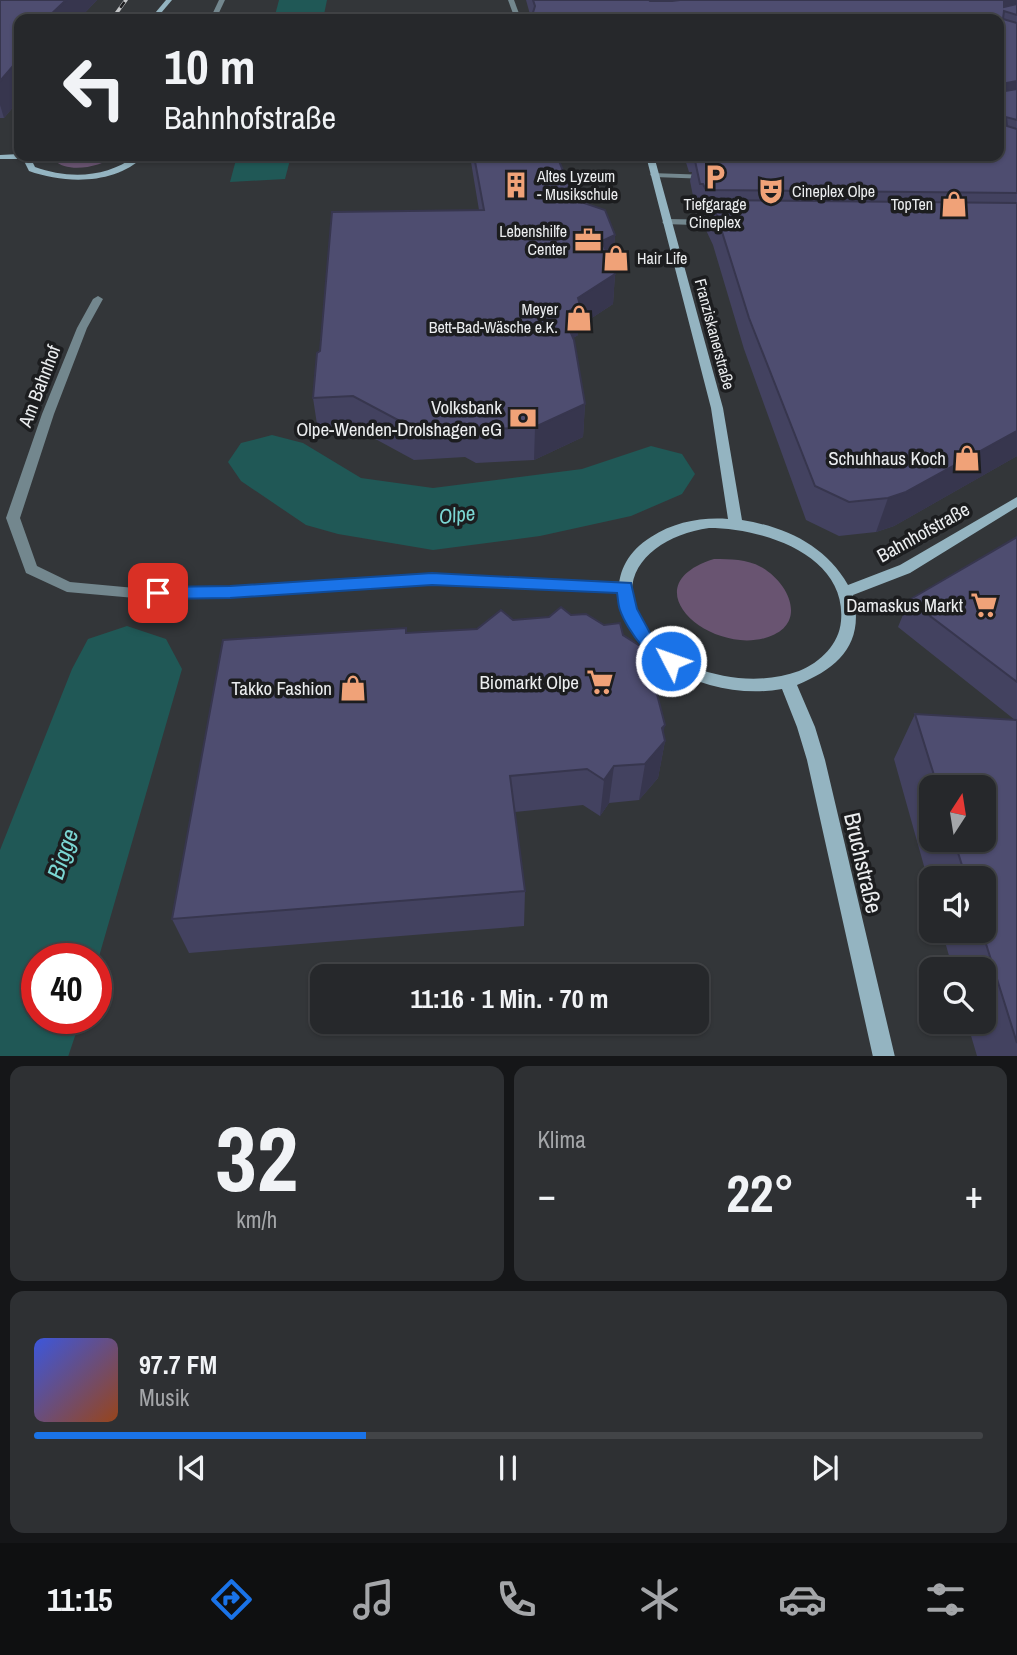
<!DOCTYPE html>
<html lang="de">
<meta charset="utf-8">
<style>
:root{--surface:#26282b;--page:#2e3033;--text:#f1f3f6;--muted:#a4a6a9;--line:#424447;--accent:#1a73e8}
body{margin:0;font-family:"Archivo Narrow",sans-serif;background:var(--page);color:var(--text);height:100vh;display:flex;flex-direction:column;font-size:26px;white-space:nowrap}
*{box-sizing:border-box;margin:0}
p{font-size:23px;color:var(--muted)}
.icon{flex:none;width:38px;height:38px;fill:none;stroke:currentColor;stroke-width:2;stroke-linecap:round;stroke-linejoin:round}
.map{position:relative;height:1056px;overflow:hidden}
.details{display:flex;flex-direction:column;gap:10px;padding:10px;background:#151618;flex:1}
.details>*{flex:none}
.top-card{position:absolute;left:14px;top:14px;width:990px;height:147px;border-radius:14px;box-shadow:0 2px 5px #0004,0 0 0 2px var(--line);background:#26282b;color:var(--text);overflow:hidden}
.needle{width:46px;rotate:12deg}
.buttons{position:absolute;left:919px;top:775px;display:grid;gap:14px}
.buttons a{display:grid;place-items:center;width:77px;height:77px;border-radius:14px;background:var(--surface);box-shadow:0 2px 5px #0004,0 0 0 2px var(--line);font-size:35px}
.speed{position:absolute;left:21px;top:943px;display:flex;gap:14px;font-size:35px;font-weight:700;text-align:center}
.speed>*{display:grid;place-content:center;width:91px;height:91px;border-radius:50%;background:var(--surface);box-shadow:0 2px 5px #0004,0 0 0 2px var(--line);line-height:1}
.speed .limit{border:10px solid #d22;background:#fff;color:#111}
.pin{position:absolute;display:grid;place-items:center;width:60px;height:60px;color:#fff;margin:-30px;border-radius:14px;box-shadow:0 4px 10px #0006}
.me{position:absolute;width:77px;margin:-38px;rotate:311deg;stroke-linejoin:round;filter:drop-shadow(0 0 5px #0008)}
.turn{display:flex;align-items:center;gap:24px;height:147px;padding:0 35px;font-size:32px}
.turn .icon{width:91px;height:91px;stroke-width:2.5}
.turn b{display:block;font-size:49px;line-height:60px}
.big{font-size:52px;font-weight:700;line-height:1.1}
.details .tile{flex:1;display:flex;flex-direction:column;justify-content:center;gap:10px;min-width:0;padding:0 24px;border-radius:14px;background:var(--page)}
.details .dial{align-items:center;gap:0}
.dial b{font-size:91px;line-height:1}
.song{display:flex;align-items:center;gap:21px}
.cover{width:84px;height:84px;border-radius:10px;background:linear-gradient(135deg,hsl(230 70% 55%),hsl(20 70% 35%))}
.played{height:7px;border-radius:4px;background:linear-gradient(90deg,var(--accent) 35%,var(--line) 35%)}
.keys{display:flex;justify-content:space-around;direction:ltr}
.heat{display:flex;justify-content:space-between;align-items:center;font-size:38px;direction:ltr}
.details .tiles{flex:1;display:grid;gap:10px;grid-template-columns:1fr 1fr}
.tile:last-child{grid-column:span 2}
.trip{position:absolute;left:310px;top:964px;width:399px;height:70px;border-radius:14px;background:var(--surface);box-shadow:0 2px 5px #0004,0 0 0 2px var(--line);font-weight:700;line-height:70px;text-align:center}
.menu{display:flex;height:112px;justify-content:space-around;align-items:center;background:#0f1011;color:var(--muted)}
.menu .icon{width:49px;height:49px}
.menu .on{color:var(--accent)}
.menu b{font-size:32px;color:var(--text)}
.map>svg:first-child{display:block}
</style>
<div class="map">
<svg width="1017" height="1057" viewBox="0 0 1017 1057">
<rect width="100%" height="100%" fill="#333639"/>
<g fill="#695471">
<path d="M56 156H115C100 167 68 174 54 160Z"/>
<path d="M714 559C730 559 747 559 761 567 790 583 809 626 765 638 707 654 630 585 714 559Z"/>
</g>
<g fill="#205856">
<polygon points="279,0 327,0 323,19 274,19"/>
<polygon points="237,156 291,156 285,179 230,182"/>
</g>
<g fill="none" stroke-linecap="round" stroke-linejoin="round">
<g fill="#205856" fill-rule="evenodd">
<polygon points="272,435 303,443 361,478 433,488 582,469 651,446 682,454 695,474 682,494 631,516 540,536 433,550 338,534 306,525 241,481 228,462 241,443"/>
<polygon points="127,626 166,639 182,669 96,967 96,959 37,959 37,1018 81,1018 68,1057 0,1057 0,850 72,669 88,639"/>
</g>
<g fill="#73878e" fill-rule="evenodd">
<polygon points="219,0 225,0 216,19 210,19"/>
<polygon points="508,0 514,0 521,19 515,19"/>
<polygon points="651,173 709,175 713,177 709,179 654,177 650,175"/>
</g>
<g fill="#73878e" fill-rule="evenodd">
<polygon points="667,219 725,220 730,223 725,226 664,224 662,222"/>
<polygon points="98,296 103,299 87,328 54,414 20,518 37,566 70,582 135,588 230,587 432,574 625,582 630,583 632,587 630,591 625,592 432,584 230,597 135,598 67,592 26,573 6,518 42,414 77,328 93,299"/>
</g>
<g fill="#94b4c1" fill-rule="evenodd">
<polygon points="166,0 172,0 156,19 150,19"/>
<path d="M19 154 37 156 33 163 35 167C68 179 107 178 135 156H144C115 185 65 184 29 171L25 163 28 159H0V155Z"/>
<path d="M646 156H654L723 408 742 520C786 527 826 546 848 585L900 565 1017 497V507L910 573 853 595C865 643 839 668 797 685L815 727 825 760 895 1057H873L807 760 797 727 782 689C744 696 701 687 668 667 619 639 595 572 651 537 674 522 702 517 728 519L711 408ZM709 528C761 528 847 554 841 621 839 644 821 662 799 671 751 689 680 675 648 633 606 576 654 536 709 528Z"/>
</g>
<g stroke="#c4c6c8" stroke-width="3.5">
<polyline id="rail" points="112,19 126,0"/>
</g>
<use href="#rail" stroke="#1c1d1f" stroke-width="2.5" stroke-dasharray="7" stroke-linecap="butt"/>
</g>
<g fill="#434260" fill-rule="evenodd">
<polygon points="0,0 97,0 79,19 19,19 19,100 4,118 0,118"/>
<polygon points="526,0 649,0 650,1 667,1 659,0 1017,0 1017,456 894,526 876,532 839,536 806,520 744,349 713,245 705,228 707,218 702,218 700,211 696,211 690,181 692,172 689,172 684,156 999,156 999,19 531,18"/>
<polygon points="470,156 557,156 575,200 615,235 613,264 612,265 615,274 613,304 578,327 578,335 573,338 585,404 583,437 534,460 476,463 465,457 414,460 357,429 318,431 313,398 320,351 479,210"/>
<path d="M1017 537V1056H977L967 1022H984V970H953L942 931H984V878H931V891L894 759 915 714 1015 720 898 627 909 600ZM931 788H984V840H931Z"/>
<polygon points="571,615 623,635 642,657 665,741 658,778 639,800 609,803 600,816 583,805 515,812 525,891 524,926 189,953 172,919 407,633 477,629 513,620"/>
</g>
<g fill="#37364e">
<polygon points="66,0 97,0 79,19 46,19"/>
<polygon points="1004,0 1017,0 1017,15 1004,11"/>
<polygon points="19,59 19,100 4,118 0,105 0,81"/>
<polygon points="1017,81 1017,103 999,106 1006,83"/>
<polygon points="615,235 613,264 600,270 602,241"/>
<polygon points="615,274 613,304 578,327 578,335 572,339 567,324 569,311 578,298"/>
<polygon points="585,404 583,437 534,460 535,427"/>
<polygon points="1017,431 1017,456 894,526 876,532 888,498"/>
<polygon points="665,725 661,745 665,741 658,778 639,800 645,764 662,728"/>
<polygon points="614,766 609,803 600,816 604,780"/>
</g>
<g fill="#4e4d70" stroke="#37364e" stroke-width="2">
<polygon points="0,0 66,0 46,19 19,19 19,59 0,81"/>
<polygon points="533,0 649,0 650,1 672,1 680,0 1004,0 1004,7 1017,4 1017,15 1004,11 1003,19 1017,23 1017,81 1006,83 1005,91 1017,89 1017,120 1006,117 1007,126 1017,129 1017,193 706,190 703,184 700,184 694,156 999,156 999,19 531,19 535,6"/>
<polygon points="474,156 557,156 575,200 605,210 615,235 602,241 615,274 578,298 580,305 569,311 573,320 567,324 574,340 585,404 535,427 475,430 463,424 411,427 353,396 313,398 317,353 320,351 332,212 484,210"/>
<polygon points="709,200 1017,203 1017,431 906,492 888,498 849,502 815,486 749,318 717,216"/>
<polygon points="1017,537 1017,682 909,600"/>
<polygon points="561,607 571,615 586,614 604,625 620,623 623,635 640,646 642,657 648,660 665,725 662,728 665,741 645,764 614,766 604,780 587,769 510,776 525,891 172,919 223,640 406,628 406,633 477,629 501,610 513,620 549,617"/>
<polygon points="915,714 1017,720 1017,1043 982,931 984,931 984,878 966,878 954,840 984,840 984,788 938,788"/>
</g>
<path fill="#1a73e8" stroke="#114b97" stroke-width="2" d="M432 573 631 583 637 609 650 633 680 661 678 666C656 673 626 628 620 610 618 605 618 598 617 593L432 585 230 598 158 599 150 593 158 587 230 586Z"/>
<defs>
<g id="parking-bare" transform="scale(2.1)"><path d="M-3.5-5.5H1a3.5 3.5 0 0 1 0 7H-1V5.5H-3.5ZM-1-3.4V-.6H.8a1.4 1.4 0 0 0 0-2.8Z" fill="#f0a278" stroke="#1c1d1f" stroke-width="2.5" paint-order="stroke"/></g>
<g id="building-bare" transform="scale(2.1)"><path d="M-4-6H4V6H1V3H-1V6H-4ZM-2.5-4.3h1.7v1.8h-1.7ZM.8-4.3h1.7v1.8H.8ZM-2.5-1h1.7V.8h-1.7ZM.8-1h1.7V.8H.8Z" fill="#f0a278" stroke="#1c1d1f" stroke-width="2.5" paint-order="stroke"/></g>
<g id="theatre-bare" transform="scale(2.1)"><path d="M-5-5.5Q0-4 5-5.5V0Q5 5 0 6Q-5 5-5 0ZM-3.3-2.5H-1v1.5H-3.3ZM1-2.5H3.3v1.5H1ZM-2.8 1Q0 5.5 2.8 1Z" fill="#f0a278" stroke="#1c1d1f" stroke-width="2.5" paint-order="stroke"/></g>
<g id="shop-bare" transform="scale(2.1)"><path d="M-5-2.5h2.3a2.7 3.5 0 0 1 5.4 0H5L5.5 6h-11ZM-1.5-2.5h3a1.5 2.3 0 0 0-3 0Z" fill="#f0a278" stroke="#1c1d1f" stroke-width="2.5" paint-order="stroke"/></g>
<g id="office-bare" transform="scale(2.1)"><path d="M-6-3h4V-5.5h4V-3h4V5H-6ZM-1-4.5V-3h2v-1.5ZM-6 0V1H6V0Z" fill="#f0a278" stroke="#1c1d1f" stroke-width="2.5" paint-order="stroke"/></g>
<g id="bank-bare" transform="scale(2.1)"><path d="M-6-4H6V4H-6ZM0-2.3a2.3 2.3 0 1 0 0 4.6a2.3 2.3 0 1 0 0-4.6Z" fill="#f0a278" stroke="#1c1d1f" stroke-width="2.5" paint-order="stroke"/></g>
<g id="supermarket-bare" transform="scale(2.1)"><path d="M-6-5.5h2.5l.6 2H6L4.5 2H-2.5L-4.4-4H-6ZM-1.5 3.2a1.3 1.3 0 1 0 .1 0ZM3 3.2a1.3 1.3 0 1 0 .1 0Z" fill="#f0a278" stroke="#1c1d1f" stroke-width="2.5" paint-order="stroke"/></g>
</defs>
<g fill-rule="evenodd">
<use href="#parking-bare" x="715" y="177"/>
<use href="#building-bare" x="516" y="185"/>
<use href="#theatre-bare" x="771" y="191"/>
<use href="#shop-bare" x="954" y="204"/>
<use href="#office-bare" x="588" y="240"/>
<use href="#shop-bare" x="616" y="258"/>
<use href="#shop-bare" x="579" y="318"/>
<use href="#bank-bare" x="523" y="418"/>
<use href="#shop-bare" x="967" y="458"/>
<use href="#supermarket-bare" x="984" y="605"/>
<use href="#supermarket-bare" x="600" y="682"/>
<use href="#shop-bare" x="353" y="688"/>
</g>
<g text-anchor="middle" stroke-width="7" stroke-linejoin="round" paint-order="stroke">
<g font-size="16" fill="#ebedef" stroke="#1c1d1f" text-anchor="start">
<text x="537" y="182">Altes Lyzeum<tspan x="537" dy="18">- Musikschule</tspan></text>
<text x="792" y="197">Cineplex Olpe</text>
<text x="715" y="210" text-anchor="middle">Tiefgarage<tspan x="715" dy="18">Cineplex</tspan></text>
<text x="933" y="210" text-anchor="end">TopTen</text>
<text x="567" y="237" text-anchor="end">Lebenshilfe<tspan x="567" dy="18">Center</tspan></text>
<text x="637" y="264">Hair Life</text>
<text x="558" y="315" text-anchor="end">Meyer<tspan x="558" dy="18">Bett-Bad-Wäsche e.K.</tspan></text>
</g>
<g font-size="16" fill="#ebedef" stroke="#1c1d1f">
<text transform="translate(715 334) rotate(75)" y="6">Franziskanerstraße</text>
</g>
<g font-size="19" fill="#ebedef" stroke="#1c1d1f">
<text transform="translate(39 386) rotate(-69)" y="7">Am Bahnhof</text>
<text transform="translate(923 532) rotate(-29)" y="7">Bahnhofstraße</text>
</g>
<g font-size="19" fill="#ebedef" stroke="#1c1d1f" text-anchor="end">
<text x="502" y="414">Volksbank<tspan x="502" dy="22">Olpe-Wenden-Drolshagen eG</tspan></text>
<text x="946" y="465">Schuhhaus Koch</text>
<text x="963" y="612">Damaskus Markt</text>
<text x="579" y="689">Biomarkt Olpe</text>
<text x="332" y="695">Takko Fashion</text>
</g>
<g font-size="21" font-style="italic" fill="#7bd6d3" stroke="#1c1d1f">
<text transform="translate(457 515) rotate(-7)" y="7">Olpe</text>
</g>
<g font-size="23" fill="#ebedef" stroke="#1c1d1f">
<text transform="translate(863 863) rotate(77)" y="8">Bruchstraße</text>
</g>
<g font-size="24" font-style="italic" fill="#7bd6d3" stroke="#1c1d1f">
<text transform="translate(63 854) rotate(-71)" y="8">Bigge</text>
</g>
</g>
</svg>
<div class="buttons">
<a><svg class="needle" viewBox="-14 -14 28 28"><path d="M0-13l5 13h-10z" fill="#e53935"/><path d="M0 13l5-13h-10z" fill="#a4a6a9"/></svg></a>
<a><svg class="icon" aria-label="sound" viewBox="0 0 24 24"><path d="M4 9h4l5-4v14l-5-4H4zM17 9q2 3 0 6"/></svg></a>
<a><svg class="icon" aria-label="search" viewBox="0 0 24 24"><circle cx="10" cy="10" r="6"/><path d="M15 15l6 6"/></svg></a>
</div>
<div class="speed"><div class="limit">40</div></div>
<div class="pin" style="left:158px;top:593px;background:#d93025"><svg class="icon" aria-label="arrive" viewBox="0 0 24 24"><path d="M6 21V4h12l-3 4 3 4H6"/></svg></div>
<svg class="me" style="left:671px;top:661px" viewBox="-20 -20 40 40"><circle r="17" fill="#1a73e8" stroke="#fff" stroke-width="3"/><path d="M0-11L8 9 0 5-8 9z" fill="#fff"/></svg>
<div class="trip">11:16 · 1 Min. · 70 m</div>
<div class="top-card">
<div class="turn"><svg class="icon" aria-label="left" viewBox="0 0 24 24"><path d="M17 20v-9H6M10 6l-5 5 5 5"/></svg><div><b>10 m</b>Bahnhofstraße</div></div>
</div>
</div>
<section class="details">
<div class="tiles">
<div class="tile dial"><b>32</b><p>km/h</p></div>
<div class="tile"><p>Klima</p>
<div class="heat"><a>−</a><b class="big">22°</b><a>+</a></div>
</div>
<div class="tile">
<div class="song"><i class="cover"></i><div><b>97.7 FM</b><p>Musik</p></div></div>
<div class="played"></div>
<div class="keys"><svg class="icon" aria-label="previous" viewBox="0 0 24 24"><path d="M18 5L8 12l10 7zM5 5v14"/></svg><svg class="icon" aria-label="pause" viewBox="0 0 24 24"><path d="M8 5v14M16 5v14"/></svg><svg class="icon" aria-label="next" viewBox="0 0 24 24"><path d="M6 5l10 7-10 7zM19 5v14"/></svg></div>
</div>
</div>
</section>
<nav class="menu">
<b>11:15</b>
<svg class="icon on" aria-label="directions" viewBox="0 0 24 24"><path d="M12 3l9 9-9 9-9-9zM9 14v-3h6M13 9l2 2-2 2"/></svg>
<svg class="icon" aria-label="music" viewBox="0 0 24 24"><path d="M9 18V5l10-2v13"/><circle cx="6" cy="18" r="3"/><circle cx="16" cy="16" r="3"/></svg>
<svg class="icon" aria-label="phone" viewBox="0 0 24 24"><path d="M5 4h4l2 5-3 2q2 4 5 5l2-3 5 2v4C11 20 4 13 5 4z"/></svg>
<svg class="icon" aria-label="climate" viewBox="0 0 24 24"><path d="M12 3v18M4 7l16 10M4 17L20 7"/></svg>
<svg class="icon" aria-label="car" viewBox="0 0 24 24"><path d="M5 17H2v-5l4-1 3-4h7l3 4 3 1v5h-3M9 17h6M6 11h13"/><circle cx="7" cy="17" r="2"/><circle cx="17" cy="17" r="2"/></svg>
<svg class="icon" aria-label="filters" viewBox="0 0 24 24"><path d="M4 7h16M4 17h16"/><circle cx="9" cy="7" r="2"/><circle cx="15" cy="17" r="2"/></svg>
</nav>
